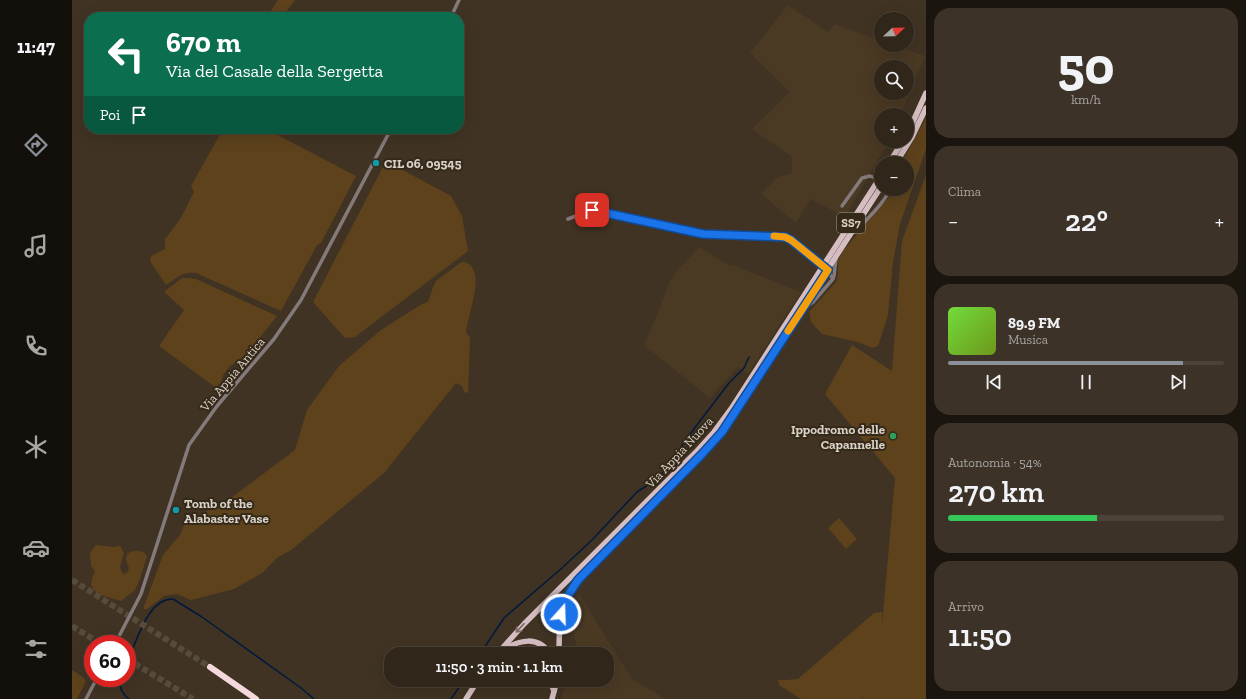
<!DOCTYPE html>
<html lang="it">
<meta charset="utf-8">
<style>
:root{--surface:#30261a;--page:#3c3227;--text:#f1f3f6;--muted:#a8a5a2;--line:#4b4339;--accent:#8c9099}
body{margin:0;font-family:"Zilla Slab",serif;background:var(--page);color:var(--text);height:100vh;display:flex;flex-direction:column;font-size:15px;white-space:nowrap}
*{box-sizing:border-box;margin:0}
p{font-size:13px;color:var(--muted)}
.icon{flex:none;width:22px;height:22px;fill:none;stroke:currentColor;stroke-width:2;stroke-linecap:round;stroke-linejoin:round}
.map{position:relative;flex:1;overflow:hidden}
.details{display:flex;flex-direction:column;gap:8px;padding:8px;background:#1a150e;width:320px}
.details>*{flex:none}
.guide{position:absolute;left:12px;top:12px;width:380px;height:122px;border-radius:16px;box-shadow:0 4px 16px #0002,0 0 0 1px var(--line);background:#0b6e4f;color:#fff;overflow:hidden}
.needle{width:26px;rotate:68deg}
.tools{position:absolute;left:802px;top:12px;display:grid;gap:8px}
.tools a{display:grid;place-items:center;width:40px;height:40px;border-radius:50%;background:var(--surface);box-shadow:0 4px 16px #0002,0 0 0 1px var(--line);font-size:20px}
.speed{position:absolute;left:12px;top:635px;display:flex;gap:8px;font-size:20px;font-weight:700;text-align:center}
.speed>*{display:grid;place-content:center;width:52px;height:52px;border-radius:50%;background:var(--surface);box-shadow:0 4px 16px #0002,0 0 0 1px var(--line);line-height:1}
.speed .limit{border:6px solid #d22;background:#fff;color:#111}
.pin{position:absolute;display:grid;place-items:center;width:34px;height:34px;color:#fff;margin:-17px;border-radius:8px;box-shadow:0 2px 6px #0006}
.me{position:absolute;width:44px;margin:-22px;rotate:20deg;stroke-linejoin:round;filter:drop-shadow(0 0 3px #0008)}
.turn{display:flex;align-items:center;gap:14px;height:84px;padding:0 16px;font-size:18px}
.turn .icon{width:52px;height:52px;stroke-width:2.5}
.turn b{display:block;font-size:28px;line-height:34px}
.then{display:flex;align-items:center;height:38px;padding:0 16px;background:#0003;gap:8px;font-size:15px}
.big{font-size:30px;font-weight:600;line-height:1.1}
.details .tile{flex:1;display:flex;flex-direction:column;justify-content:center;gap:6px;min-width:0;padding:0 14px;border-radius:16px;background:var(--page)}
.details .dial{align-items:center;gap:0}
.dial b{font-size:52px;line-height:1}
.song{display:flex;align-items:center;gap:12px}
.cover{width:48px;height:48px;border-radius:6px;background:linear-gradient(135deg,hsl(100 70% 55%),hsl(80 70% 35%))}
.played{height:4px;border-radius:2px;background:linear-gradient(90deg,var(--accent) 85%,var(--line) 85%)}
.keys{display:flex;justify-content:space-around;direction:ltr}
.heat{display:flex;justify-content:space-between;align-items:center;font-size:22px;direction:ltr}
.charge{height:6px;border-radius:3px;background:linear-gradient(90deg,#34c759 54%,var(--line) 0)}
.trip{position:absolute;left:312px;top:647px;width:230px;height:40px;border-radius:16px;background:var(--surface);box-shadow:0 4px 16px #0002,0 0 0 1px var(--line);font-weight:600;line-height:40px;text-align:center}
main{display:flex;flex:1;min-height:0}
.tab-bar{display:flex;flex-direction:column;width:72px;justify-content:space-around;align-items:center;background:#130f0a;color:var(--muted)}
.tab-bar .icon{width:28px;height:28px}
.tab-bar .active{color:var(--accent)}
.tab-bar b{font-size:18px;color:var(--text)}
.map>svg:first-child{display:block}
</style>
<main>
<nav class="tab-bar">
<b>11:47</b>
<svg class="icon active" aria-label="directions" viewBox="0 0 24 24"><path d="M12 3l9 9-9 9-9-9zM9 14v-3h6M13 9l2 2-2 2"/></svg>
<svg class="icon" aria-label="music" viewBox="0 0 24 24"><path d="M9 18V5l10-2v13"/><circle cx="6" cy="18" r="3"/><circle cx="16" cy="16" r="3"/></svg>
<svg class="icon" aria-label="phone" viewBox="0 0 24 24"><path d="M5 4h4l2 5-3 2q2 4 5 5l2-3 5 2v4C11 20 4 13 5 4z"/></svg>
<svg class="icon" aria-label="climate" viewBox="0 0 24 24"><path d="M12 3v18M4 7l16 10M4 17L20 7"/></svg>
<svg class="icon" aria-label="car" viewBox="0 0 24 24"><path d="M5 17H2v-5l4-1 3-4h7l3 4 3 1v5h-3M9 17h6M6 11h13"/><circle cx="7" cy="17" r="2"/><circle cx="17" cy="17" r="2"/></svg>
<svg class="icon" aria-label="filters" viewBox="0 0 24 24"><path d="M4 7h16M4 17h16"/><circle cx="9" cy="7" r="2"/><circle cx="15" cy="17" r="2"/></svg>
</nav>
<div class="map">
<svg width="854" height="699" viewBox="0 0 854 699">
<rect width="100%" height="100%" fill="#403323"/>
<g fill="#4a3923" fill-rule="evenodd">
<path d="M716 5 756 32 763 24 809 41V45H821L853 56 828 115H809V141H817L773 217 738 199 724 223 689 194 706 177 720 173V157L680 129 718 92 678 53ZM809 67H835V93H809Z"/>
<polygon points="627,247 660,267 661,265 729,292 676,374 666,367 638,398 572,345 587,310 598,280 605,271"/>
<polygon points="507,594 560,679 594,699 489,699 495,680 535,680 535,654 502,654 504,643 497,620 502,598"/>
</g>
<g fill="#5d421c">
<polygon points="206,0 223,0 210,17 196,17 198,12"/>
<polygon points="854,118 854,149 828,224 821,262 816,315 806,346 800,348 786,342 750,334 739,322 737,312 764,282 766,275 766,260 771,251 818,196 819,189 835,189 835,163 829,163"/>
<path d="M151 129H194L284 176 249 243 245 245 209 311 124 273C112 271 104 278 94 285L78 261 79 256 93 249V239L109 218 122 192 119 186Z"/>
<polygon points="314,161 379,196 390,216 396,251 283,337 273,338 241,302"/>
<polygon points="854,175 854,699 791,699 791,696 790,699 729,699 707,685 706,680 714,680 726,679 802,613 810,612 810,625 823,478 753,394 780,345 820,371 830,241"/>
<path d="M392 262C395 263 398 264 400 267 410 281 396 315 394 332L398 338 396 393 392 392 390 386 384 383 312 473 218 551 206 557 190 573 162 589 119 600 105 594 92 596 75 609H71L91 555 108 535 113 523 159 498 223 450 235 410 267 366 309 330 350 304 356 302 361 287 364 281 388 263Z"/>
<polygon points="110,278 116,278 124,279 205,316 174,355 157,367 151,375 148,384 143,387 87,346 112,310 92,292"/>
<polygon points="767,518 785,539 774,549 756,528"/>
<path d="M24 545 42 547 48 546 52 553 48 567 51 574 55 573 57 568 54 560 55 554C62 550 70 549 75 556L68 579 63 590 49 601C34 596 10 594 23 572L19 565 18 553Z"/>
<polygon points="0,670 11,677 14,681 5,699 0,699"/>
</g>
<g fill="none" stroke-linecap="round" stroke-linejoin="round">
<g stroke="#00193c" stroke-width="1.5">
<polyline points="408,654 432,618 490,568 520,540 565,492 585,479 601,460 615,438 657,383 672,368 677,357"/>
<path d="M55 661C65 643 75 598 101 599L130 617 229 688 242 699"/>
<path d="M47 678C47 687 50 694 57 699"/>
<polyline points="379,699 392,680"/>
</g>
<g stroke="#574b3c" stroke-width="6" stroke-dasharray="6 3" stroke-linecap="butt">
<polyline points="0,580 138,667"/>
<polyline points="0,626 29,644"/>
<polyline points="55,659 121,699"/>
</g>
<g stroke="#857a7b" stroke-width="3.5">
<polyline points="379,17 387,0"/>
<polyline points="770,206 790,178 798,176 808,180"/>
<polyline points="496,219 522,209 631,234 713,237 719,239 755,270 761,279"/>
<path d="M782 232C790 225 817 198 817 189"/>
<polyline points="731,309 741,302 760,280 762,276 764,258"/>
<polyline points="43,644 69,594 117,445 145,406 202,339 229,300 319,129"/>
<polyline points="14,699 25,678"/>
</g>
<g stroke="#d5bdc1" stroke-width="5.5">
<polyline points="835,135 854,93"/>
<polyline points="817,163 831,141"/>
<polyline points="824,163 840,137 854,108"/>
<path d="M431 650C447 640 466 635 478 654"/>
<polyline points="425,654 452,624 624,452 642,432 659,409 809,176"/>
<path d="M487 654C487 623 487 600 509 576L630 454 650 432 809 187"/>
<polyline points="480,680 480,686 482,691"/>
<polyline points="394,699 406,680"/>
<polyline points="480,699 485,680"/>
</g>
<polyline stroke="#f4d8dc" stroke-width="6" points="138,667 184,699"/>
</g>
<defs><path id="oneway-shaft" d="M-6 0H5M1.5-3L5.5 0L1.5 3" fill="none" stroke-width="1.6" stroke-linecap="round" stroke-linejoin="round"/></defs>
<use stroke="#7d6c65" href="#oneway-shaft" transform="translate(448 628) rotate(133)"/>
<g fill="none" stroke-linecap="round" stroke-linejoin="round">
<g stroke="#114b97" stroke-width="10">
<polyline id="route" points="489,614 493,600 506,580 630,454 650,432 756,270 719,240 713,237 631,234 520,210"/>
</g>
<use href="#route" stroke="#1a73e8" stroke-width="7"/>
<polyline stroke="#f59e0b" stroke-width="7" points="702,236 713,237 719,240 756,270 716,331"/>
</g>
<g fill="#0f9aa8" stroke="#352919" stroke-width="1.5">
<circle cx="304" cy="163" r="4"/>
<circle cx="104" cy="510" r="4"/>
</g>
<circle fill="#2e9e5b" stroke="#352919" stroke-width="1.5" cx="821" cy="436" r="4"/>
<g text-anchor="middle" stroke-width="4" stroke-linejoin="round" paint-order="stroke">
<rect fill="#352919" stroke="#a79f93" stroke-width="1" x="765" y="213" width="28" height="20" rx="3"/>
<g font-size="12" font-weight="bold" fill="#d8d1c7">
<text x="779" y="227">SS7</text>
</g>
<g font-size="13" font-weight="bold" fill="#d8d1c7" stroke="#352919" text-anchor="start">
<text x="312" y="168">CIL 06, 09545</text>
<text x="813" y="434" text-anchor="end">Ippodromo delle<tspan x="813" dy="15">Capannelle</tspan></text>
<text x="112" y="508">Tomb of the<tspan x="112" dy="15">Alabaster Vase</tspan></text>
</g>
<g font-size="13" fill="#d8d1c7" stroke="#352919">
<text transform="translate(160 374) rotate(-50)" y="5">Via Appia Antica</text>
<text transform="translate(607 452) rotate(-47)" y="5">Via Appia Nuova</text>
</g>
</g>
</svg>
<div class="tools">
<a><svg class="needle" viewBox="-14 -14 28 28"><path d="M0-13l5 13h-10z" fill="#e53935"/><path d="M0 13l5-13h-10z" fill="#a8a5a2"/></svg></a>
<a><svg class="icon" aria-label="search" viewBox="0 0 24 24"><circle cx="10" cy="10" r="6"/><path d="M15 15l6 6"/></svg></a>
<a>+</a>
<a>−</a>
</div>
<div class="speed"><div class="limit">60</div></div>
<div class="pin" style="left:520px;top:210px;background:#d93025"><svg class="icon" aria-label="arrive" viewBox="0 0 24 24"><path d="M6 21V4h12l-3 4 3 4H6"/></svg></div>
<svg class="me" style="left:489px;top:614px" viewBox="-20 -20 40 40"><circle r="17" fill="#1a73e8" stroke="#fff" stroke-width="3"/><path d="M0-11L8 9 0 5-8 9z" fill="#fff"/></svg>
<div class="trip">11:50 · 3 min · 1.1 km</div>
<div class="guide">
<div class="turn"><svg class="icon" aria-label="left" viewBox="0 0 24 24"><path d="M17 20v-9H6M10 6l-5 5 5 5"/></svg><div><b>670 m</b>Via del Casale della Sergetta</div></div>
<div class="then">Poi<svg class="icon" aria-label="arrive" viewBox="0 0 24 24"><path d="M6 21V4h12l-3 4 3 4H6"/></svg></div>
</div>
</div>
<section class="details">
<div class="tile dial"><b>50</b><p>km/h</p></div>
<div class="tile"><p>Clima</p>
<div class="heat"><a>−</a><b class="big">22°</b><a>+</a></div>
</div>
<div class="tile">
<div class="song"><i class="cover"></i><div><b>89.9 FM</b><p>Musica</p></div></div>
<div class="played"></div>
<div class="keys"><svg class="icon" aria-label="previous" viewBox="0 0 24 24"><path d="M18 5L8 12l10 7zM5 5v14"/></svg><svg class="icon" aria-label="pause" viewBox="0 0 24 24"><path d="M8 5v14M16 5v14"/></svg><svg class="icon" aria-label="next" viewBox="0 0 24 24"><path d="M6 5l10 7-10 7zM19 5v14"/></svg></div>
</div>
<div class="tile"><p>Autonomia · 54%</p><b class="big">270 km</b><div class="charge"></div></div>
<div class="tile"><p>Arrivo</p><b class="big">11:50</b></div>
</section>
</main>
